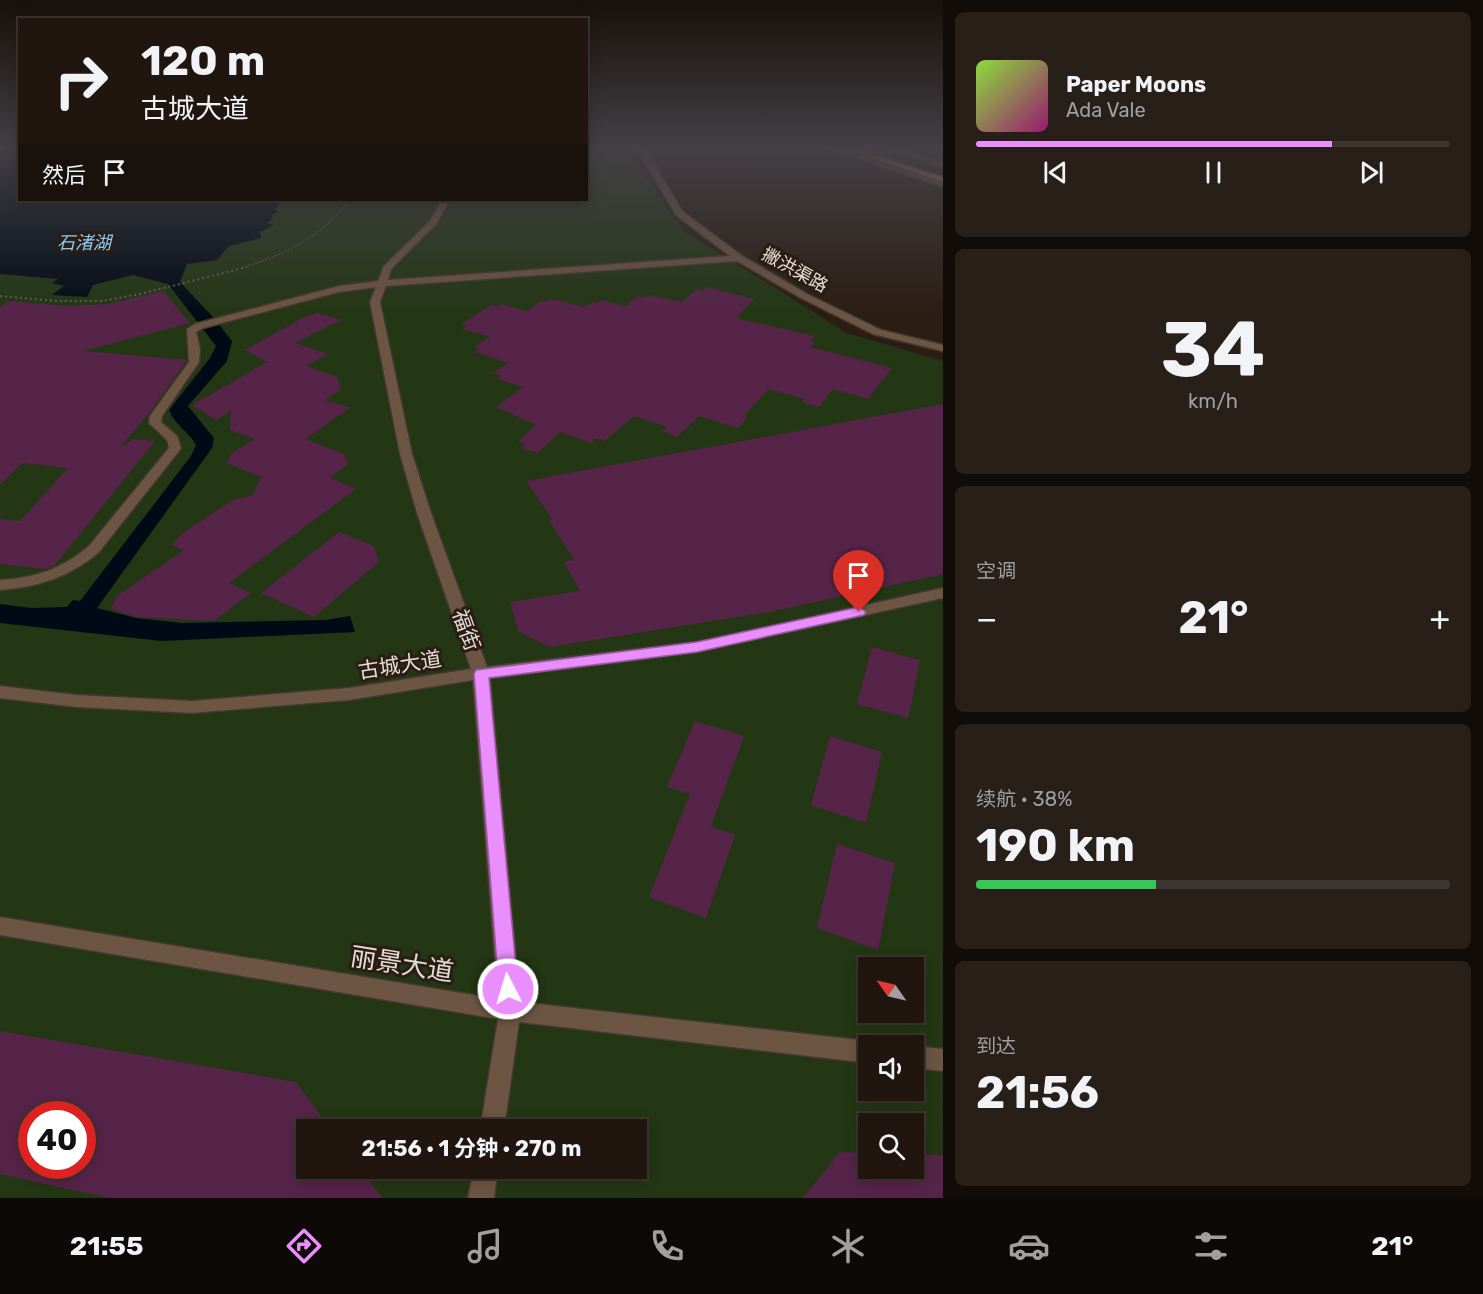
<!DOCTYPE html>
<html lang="zh">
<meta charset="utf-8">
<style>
:root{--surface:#20160f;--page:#281f18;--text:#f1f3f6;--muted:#a29f9e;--line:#3d352f;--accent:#ea8dfd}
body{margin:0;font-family:Rubik,"Noto Sans SC",sans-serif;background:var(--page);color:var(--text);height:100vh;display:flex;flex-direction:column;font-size:22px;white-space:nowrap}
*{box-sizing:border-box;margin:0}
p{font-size:20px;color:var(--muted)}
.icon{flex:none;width:33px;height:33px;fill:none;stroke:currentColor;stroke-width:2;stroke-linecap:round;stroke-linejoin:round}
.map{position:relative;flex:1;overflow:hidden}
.sheet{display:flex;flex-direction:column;gap:12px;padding:12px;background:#120c08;width:540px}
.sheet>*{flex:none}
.top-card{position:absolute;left:18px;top:18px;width:570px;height:183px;border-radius:0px;box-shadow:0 3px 15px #0003,0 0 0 2px var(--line);background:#20160f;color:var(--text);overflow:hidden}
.needle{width:39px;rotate:304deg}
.tools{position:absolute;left:858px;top:957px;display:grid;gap:12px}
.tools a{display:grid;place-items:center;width:66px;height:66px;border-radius:0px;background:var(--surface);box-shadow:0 3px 15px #0003,0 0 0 2px var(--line);font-size:30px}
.speed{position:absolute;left:18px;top:1101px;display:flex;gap:12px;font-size:30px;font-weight:700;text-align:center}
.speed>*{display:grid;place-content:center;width:78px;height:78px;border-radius:50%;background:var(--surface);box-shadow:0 3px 15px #0003,0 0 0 2px var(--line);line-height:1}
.speed .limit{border:9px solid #d22;background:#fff;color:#111}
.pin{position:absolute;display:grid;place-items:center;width:51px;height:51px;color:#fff;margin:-62px -26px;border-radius:50% 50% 50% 0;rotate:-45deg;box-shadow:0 0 6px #0007}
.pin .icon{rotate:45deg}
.me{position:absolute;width:66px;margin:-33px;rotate:355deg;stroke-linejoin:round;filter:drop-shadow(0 0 4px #0008)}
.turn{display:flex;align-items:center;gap:21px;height:126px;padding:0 24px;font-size:27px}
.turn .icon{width:78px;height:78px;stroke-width:2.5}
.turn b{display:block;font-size:42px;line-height:51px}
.then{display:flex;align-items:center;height:57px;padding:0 24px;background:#0003;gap:12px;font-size:22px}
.big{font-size:45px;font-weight:700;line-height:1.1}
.sheet .widget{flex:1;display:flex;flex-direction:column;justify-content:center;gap:9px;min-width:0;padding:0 21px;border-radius:9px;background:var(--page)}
.sheet .dial{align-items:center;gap:0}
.dial b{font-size:78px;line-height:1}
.song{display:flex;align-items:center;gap:18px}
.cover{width:72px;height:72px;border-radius:9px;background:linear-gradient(135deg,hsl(90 70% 55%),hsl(320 70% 35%))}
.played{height:6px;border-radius:3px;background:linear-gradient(90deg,var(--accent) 75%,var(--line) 75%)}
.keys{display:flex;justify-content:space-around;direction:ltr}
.heat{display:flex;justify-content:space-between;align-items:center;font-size:33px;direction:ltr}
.charge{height:9px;border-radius:4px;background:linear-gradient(90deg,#34c759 38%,var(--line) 0)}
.trip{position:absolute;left:296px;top:1119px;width:351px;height:60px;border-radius:0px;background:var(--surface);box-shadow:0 3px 15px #0003,0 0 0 2px var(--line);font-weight:700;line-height:60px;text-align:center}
.menu{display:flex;height:96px;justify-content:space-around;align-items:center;background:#0d0906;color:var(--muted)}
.menu .icon{width:42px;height:42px}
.menu .on{color:var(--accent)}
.menu b{font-size:27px;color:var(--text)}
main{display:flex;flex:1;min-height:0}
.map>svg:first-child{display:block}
</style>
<main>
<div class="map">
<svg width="943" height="1198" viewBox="0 0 943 1198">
<rect width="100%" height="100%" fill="#2a1d14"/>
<path fill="#233714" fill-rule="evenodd" d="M0 147H19L20 200H586L587 147H624L684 231 847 333 943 361V1198H0ZM868 968H914V1012H868ZM868 1046H914V1090H868ZM32 1114H82V1166H32ZM868 1124H914V1168H868ZM306 1130H636V1168H306Z"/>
<path fill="#000a16" d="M0 147H19L20 200H280L275 202 280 205 274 209 278 212 272 215 273 219 267 223 274 225 260 232 261 238 229 246 217 260 187 264 180 282 213 317 232 341 227 361 188 406 214 438 212 448 97 608 136 618 182 623 325 620 350 616 355 632 162 641 0 623V604L31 608 67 607 73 600 80 601 191 456 196 445C189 432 174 424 169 410L210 358 216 346 168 284 133 275 93 285 87 297 52 295 64 286 52 283 58 279 0 274Z"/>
<g fill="#562449" fill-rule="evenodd">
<polygon points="706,287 754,299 736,318 815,336 810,341 815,342 810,347 892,368 868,399 833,389 819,407 802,402 804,399 769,389 747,412 744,416 748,417 738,428 699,416 677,437 662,431 667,427 634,416 604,441 596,438 591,443 560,432 538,453 521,448 526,444 518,441 536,425 496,407 523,387 497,379 501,376 493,373 508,363 475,352 480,349 474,347 490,337 462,329 467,326 462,324 491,305 498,307 501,304 526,311 541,301 546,302 551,299 584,307 593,302 597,303 601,300 625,306 638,296 644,298 648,295 681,302 697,289 702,291"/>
<polygon points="163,291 190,323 83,351 187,360 150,412 120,447 134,439 155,441 55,565 45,569 0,564 0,519 20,521 68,468 22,463 0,485 0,307 8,301 66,306 108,304"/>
<polygon points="317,313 341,320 295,343 328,354 306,366 337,377 341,389 325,400 350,408 305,439 344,454 348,464 330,478 356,489 229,583 251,593 214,621 136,617 111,609 117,596 184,550 172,545 181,534 233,500 253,495 261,477 227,463 232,453 255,439 230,430 231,411 216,420 192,405 267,362 245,350 302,318"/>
<polygon points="943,404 943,574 769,612 550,647 519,632 510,602 580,591 564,562 574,560 549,520 552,519 526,481"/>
<polygon points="339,532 374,546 379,562 314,617 261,593"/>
<polygon points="872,647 920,660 908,718 857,704"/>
<polygon points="695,721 744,736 711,827 735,835 706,918 649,897 690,794 667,787"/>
<polygon points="830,736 882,752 866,823 811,805"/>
<polygon points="837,844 895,863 878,950 817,928"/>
<path d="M0 1031 296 1082 331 1130H306V1168H360L382 1198H110L0 1174ZM32 1114H82V1166H32Z"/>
<polygon points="840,1152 868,1153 868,1168 914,1168 914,1154 943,1155 943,1198 803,1198"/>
</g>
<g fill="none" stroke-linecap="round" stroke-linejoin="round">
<g stroke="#44382f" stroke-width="3">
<g id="minor">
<path d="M639 147H647L646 150 682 211 742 256 807 294 881 330 943 345V351L873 334 801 298 737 261 386 286 380 302 412 454 431 513 487 667 697 642 943 588V598L697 652 490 678 520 1002 868 1041 877 1046H868V1063L519 1022 504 1130H480L498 1019 0 935V917L498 999 473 680 349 700 192 713 77 707 0 698V686L77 695 192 701 349 688 471 669 417 513 400 454 370 302 376 287 339 292 203 328 196 332 200 349 199 362 162 416 161 422 177 436 181 448 179 451 99 552C70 577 38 587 0 590V580C35 578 62 569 89 546L169 448 167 440 149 423 150 416 189 362 187 329 195 324 339 286 378 281 384 266 430 221 442 200H450L436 224 391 269 388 280 730 256 676 215 638 150Z"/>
<polygon points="824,147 835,147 943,182 943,187"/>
<polygon points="883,147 894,147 943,163 943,168"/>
<polygon points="914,1046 943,1049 943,1071 914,1068"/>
<polygon points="474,1168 498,1168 494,1198 468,1198"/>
</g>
</g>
<g stroke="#44382f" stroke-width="3">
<polygon id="major" points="840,147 851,147 943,177 943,182"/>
</g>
<path stroke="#675b53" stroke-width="1.5" stroke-dasharray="1.5 2" stroke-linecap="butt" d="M242 268C285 254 322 237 350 200"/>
<polyline stroke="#675b53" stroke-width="2" stroke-dasharray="2 3" stroke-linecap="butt" points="0,296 57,301 102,301 140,294 247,267"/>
<use href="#minor" fill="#6d5544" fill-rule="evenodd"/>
<use href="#major" fill="#ba8a66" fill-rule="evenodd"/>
</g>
<linearGradient id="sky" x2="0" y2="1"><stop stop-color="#17100b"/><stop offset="0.47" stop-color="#444045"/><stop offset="1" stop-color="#444045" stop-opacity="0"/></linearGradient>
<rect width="943" height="315" fill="url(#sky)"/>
<polygon fill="#ea8dfd" stroke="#985ca4" stroke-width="1.5" points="859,607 866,612 864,615 697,652 489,678 518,989 515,995 508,998 502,995 499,989 474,674 476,670 697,642"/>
<g text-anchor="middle" stroke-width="6" stroke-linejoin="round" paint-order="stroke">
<g font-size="18" font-style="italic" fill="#88ccfc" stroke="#2a1d14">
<text x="84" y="249">石渚湖</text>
</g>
<g font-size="18" fill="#e6dcd6" stroke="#2a1d14">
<text transform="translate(795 270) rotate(29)" y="6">撇洪渠路</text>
</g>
<g font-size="21" fill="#e6dcd6" stroke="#2a1d14">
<text transform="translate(466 630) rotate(70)" y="7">福街</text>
<text transform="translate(400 665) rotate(-9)" y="7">古城大道</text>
</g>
<g font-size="26" fill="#e6dcd6" stroke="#2a1d14">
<text transform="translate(402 964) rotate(9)" y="9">丽景大道</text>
</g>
</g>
</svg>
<div class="tools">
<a><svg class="needle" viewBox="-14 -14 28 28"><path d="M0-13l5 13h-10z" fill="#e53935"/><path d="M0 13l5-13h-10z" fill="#a29f9e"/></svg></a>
<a><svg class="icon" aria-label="sound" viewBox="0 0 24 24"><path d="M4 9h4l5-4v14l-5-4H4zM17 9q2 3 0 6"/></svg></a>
<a><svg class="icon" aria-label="search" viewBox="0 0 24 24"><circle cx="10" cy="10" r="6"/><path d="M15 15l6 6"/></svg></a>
</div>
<div class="speed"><div class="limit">40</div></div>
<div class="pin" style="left:859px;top:612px;background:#d93025"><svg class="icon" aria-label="arrive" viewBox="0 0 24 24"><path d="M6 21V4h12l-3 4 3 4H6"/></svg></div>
<svg class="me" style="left:508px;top:989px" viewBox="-20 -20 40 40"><circle r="17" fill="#ea8dfd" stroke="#fff" stroke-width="3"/><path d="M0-11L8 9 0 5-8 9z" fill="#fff"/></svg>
<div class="trip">21:56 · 1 分钟 · 270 m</div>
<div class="top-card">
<div class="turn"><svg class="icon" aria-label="right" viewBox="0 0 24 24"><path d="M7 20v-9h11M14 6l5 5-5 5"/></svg><div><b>120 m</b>古城大道</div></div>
<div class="then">然后<svg class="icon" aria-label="arrive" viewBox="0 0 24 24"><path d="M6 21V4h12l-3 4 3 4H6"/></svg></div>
</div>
</div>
<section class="sheet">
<div class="widget">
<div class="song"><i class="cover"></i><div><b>Paper Moons</b><p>Ada Vale</p></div></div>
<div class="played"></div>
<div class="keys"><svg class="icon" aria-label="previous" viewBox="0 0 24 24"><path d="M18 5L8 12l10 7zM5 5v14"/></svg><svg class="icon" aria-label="pause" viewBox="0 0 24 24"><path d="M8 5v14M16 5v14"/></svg><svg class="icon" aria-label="next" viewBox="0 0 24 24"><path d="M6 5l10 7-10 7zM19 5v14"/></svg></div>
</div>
<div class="widget dial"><b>34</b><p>km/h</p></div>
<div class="widget"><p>空调</p>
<div class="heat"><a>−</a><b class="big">21°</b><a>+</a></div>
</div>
<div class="widget"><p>续航 · 38%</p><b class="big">190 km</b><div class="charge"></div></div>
<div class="widget"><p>到达</p><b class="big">21:56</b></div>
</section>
</main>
<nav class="menu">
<b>21:55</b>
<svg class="icon on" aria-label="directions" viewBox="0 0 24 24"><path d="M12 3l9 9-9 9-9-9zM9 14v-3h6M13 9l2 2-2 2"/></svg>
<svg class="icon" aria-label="music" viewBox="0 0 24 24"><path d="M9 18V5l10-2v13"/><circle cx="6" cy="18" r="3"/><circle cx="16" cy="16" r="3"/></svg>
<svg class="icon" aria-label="phone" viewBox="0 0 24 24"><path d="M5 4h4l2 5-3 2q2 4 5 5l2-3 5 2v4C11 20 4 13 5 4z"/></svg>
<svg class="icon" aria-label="climate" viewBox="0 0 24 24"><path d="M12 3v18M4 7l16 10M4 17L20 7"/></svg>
<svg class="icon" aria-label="car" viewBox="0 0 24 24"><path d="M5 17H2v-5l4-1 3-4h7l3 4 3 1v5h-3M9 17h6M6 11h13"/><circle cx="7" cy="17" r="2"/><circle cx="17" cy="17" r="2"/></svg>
<svg class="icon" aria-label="filters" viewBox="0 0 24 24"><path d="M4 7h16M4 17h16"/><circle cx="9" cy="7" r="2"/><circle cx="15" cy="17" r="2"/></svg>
<b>21°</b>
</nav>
